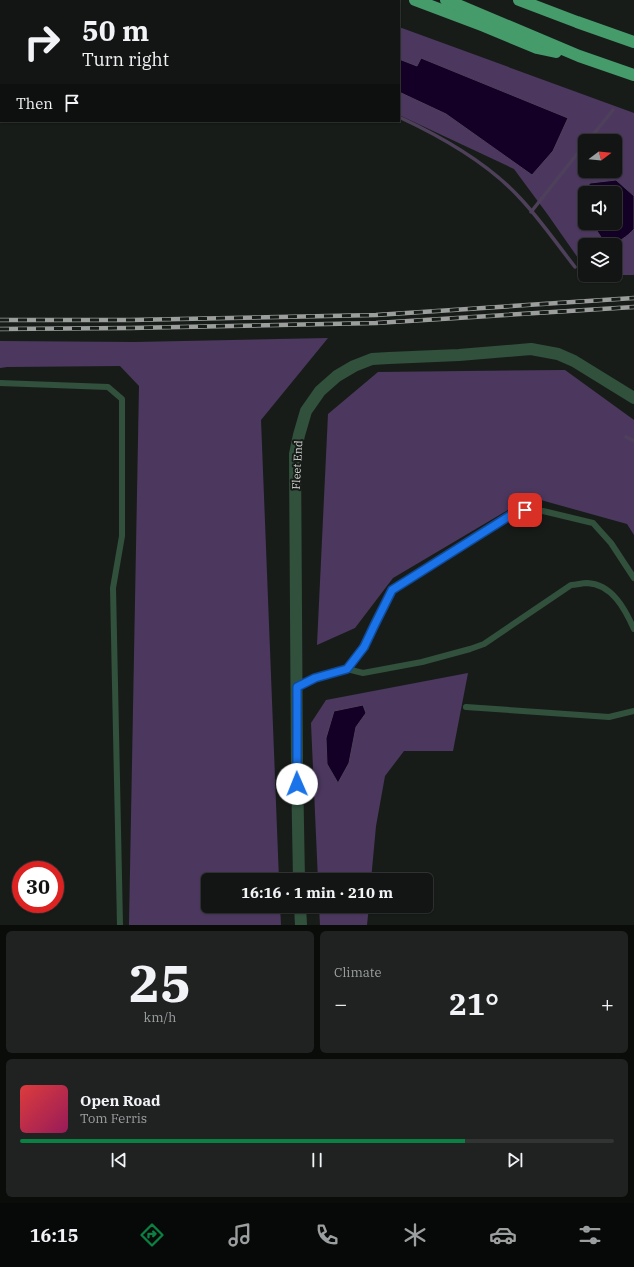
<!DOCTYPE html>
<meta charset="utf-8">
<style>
:root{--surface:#121513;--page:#1f2221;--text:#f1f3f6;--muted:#9c9fa0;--line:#313433;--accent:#0b8043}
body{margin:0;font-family:"IBM Plex Serif",serif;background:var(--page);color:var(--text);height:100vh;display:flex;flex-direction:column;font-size:15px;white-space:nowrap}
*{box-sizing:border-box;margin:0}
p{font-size:13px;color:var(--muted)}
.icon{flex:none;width:22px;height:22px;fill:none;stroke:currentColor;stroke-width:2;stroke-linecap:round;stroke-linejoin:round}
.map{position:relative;height:925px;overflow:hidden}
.side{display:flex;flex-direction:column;gap:6px;padding:6px;background:#0a0c0a;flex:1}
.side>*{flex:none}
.hud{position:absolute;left:0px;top:0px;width:400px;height:122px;box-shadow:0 1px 3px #0004,0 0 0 1px var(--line);background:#121513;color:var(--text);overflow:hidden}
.needle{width:26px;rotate:74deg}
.fabs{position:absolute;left:578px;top:134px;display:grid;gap:8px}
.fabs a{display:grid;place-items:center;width:44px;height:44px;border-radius:6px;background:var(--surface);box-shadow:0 1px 3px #0004,0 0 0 1px var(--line);font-size:20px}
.speed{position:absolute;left:12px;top:861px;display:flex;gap:8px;font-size:20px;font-weight:700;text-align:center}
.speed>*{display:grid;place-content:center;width:52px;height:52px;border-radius:50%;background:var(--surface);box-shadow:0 1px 3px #0004,0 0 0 1px var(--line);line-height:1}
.speed .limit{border:6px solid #d22;background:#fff;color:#111}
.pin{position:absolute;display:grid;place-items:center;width:34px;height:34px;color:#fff;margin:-17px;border-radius:8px;box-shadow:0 2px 6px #0006}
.me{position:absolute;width:44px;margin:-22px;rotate:359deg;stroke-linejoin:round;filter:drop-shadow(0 0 3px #0008)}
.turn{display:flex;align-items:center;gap:14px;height:84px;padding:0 16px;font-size:18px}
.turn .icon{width:52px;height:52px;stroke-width:2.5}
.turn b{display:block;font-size:28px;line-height:34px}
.then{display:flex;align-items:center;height:38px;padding:0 16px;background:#0003;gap:8px;font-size:15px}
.big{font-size:30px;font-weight:700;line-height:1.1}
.side .card{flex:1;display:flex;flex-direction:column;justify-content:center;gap:6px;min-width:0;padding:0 14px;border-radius:6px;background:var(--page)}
.side .dial{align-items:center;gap:0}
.dial b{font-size:52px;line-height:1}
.song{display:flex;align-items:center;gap:12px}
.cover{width:48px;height:48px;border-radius:6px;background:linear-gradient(135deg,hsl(0 70% 55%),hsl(330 70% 35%))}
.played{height:4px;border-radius:2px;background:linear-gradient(90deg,var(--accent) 75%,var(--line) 75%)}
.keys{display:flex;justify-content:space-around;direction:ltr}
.heat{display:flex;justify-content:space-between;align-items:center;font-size:22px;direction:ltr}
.side .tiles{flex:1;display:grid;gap:6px;grid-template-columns:1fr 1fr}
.card:last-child{grid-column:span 2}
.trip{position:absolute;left:201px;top:873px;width:232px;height:40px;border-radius:6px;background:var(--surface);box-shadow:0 1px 3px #0004,0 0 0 1px var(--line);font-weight:700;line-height:40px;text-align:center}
.menu{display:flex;height:64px;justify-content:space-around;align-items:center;background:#070808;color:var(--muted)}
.menu .icon{width:28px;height:28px}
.menu .selected{color:var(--accent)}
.menu b{font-size:18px;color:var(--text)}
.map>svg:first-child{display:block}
</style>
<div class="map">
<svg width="634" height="925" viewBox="0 0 634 925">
<rect width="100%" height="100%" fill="#181c19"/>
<g fill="#4c385f" fill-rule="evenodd">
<polygon points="156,0 326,0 328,1 158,1"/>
<path d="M399 27 634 113V196L616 180 590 183 578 202 585 213V223H592L606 245H585V268L548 215 514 169 399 115ZM585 141H615V171H585Z"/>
<polygon points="634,229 634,275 615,275 615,245 612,245 631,232"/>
<polygon points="328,338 261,420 279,880 208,880 208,906 280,906 281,925 129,925 139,386 120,366 7,367 0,368 0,341 135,342"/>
<polygon points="565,370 634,420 634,535 627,524 530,497 393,578 355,628 317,645 328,414 378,372"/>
<path d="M468 673 453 751H404L385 776 376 826 371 880H318L311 723 326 700ZM366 713 356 727 338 783 327 764 326 738Z"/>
<polygon points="319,906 369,906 367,925 320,925"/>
</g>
<g fill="#140026" stroke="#4e405a">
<polygon points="421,58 568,118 553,151 532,175 446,114 399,92 399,59 417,66"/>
<path d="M616 180 634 196V229C628 236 616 245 606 245L592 223H615V193H585V213L578 202 590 183Z"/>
<polygon points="363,705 366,713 356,727 349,763 338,783 327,764 326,738 334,711"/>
</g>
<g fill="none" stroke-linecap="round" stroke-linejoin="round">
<g stroke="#4e405a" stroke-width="3.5">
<polyline points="150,0 152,1"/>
<path d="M399 117C440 136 489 164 520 198 539 218 557 244 575 267"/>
<polyline points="588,141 613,110"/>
<polyline points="531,212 585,144"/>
<polyline points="626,437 634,441"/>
</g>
<g stroke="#31513d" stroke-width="6">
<polyline points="0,383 108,387 122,399 122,536 113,588 120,925"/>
<polyline points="347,669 364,647 373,626 392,590 514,513 525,510 543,511 593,523 611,543 634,578"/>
<path d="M297 687 315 678 347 669 363 673 422 662 470 649 484 644 571 585C576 585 582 583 587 583 612 584 625 609 634 629"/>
<polyline points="466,707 609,717 634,711"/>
</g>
<g stroke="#31513d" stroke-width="12">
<polyline points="299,880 297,769 295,454 299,435 306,411 320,391 337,376 354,366 372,359 389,358 459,355 531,349 558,354 574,361 634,398"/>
<polyline points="300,906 301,925"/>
</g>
<g stroke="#469b6b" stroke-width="12">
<polyline points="415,0 484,26 537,48 556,52"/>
<polyline points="446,0 579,56 634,75"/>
<polyline points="519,0 577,22 634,42"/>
</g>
<g stroke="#9b9e9c" stroke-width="4.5">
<g id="rail">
<polyline points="0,320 130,320 376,315 634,298"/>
<polyline points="0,329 130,328 376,323 634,307"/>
</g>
</g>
<use href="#rail" stroke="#181c19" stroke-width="3" stroke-dasharray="9" stroke-linecap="butt"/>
</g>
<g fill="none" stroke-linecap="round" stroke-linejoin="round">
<g stroke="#114b97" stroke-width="10">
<polyline id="route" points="297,784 297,687 315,678 347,669 364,647 374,626 392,590 514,513 525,510"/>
</g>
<use href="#route" stroke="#1a73e8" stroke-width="7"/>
</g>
<g text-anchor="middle" stroke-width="4" stroke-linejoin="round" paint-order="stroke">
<g font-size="11" fill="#d4d7d5" stroke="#181c19">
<text transform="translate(297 465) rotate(-87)" y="4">Fleet End</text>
</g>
</g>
</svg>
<div class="fabs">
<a><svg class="needle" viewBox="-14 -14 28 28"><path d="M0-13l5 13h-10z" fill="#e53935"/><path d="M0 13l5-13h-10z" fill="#9c9fa0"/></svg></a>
<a><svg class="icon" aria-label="sound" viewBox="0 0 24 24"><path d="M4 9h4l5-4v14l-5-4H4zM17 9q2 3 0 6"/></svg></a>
<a><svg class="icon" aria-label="layers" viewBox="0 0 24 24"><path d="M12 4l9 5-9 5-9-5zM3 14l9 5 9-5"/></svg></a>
</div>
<div class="speed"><div class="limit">30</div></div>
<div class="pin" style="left:525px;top:510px;background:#d93025"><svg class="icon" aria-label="arrive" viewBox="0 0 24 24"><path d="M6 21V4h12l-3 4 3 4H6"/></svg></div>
<svg class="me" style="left:297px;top:784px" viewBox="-20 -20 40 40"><circle r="19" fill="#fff"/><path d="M0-13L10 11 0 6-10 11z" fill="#1a73e8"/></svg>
<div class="trip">16:16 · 1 min · 210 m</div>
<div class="hud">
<div class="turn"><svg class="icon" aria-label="right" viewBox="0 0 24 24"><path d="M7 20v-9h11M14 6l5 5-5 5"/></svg><div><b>50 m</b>Turn right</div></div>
<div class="then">Then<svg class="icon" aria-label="arrive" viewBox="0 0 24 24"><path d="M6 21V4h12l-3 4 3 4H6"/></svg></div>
</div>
</div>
<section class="side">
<div class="tiles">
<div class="card dial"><b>25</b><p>km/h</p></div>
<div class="card"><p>Climate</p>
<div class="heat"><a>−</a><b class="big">21°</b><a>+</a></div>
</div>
<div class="card">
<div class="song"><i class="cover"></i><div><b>Open Road</b><p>Tom Ferris</p></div></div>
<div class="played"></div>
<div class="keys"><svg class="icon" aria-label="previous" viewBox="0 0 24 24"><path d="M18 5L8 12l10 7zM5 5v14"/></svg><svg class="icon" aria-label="pause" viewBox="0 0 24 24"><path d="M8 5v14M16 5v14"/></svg><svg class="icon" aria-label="next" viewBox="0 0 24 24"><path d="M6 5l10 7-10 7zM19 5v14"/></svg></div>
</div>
</div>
</section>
<nav class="menu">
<b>16:15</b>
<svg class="icon selected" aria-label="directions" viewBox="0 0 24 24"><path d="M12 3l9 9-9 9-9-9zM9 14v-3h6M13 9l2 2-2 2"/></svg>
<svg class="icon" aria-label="music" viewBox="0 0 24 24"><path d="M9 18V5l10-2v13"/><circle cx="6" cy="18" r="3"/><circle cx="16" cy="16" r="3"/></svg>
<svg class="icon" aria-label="phone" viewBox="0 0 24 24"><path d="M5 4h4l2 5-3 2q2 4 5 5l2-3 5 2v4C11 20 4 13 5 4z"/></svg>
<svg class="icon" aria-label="climate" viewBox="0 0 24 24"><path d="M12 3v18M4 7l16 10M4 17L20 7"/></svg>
<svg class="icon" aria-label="car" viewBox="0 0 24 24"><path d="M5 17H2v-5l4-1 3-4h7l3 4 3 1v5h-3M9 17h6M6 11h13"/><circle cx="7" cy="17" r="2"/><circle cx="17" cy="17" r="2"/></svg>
<svg class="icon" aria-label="filters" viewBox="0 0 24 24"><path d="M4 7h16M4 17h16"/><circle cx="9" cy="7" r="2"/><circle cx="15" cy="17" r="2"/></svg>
</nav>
